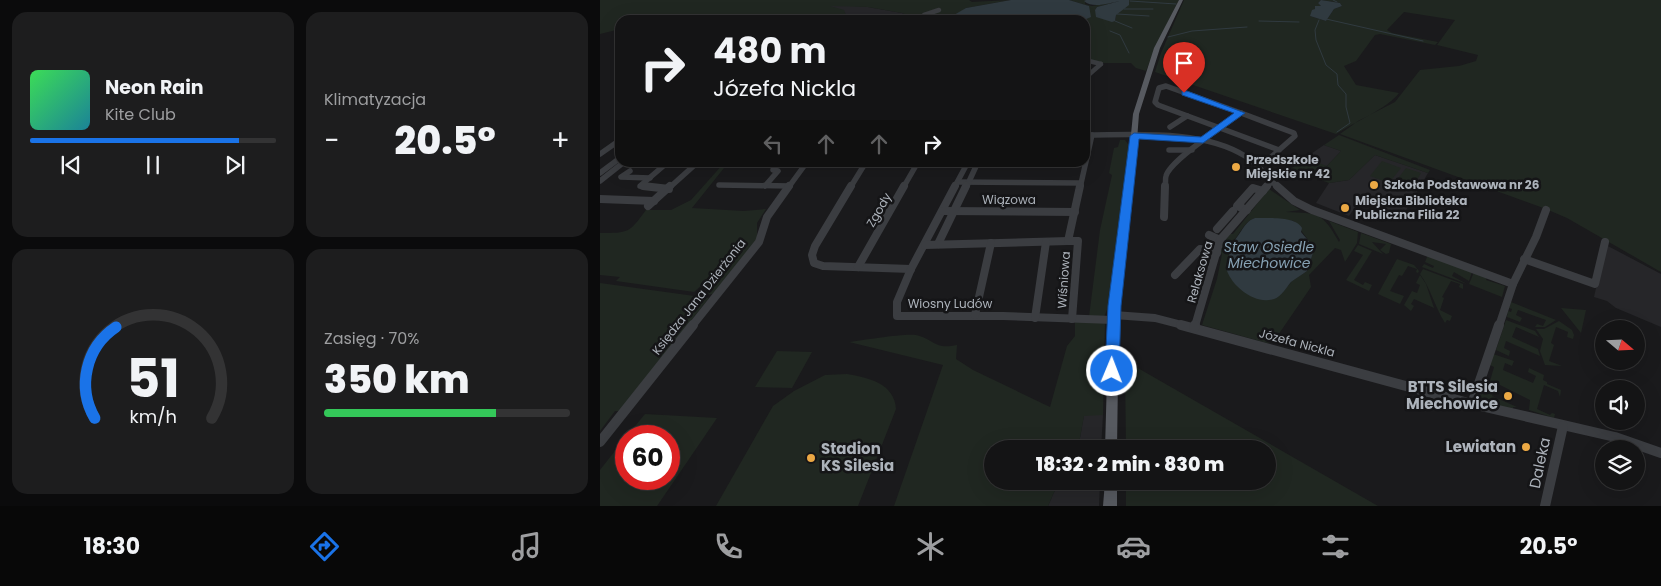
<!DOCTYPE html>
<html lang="pl">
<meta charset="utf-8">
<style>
:root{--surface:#141415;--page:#1d1d1e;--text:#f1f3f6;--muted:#9d9ea0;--line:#333334;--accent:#1a73e8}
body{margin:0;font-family:Poppins,sans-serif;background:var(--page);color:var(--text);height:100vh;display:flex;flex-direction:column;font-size:19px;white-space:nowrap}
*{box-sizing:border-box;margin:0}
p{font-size:16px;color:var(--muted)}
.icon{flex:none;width:28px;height:28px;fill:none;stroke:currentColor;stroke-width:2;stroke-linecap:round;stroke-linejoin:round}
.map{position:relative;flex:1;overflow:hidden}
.sheet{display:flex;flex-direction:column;gap:12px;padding:12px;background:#0b0b0c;width:600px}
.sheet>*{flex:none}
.top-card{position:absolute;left:15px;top:15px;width:475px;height:152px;border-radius:15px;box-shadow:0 5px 20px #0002,0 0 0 1px var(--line);background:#141415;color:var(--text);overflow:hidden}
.needle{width:32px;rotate:109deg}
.controls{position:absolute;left:995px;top:320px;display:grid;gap:10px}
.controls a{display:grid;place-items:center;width:50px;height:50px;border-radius:50%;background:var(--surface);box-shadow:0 5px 20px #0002,0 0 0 1px var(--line);font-size:25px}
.speed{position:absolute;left:15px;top:425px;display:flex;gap:10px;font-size:25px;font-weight:700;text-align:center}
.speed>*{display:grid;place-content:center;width:65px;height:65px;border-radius:50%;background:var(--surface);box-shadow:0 5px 20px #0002,0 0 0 1px var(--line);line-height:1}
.speed .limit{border:8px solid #d22;background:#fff;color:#111}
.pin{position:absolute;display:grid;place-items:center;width:42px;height:42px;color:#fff;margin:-51px -21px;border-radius:50% 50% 50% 0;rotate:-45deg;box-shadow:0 0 5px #0007}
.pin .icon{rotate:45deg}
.me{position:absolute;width:55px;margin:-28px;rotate:1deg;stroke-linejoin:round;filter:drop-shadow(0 0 4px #0008)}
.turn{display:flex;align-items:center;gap:18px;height:105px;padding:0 15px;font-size:22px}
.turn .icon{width:65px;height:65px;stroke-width:2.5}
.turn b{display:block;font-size:35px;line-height:42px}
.lanes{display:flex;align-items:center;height:48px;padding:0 15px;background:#0003;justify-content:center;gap:25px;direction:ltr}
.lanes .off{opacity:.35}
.big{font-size:38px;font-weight:800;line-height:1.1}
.sheet .widget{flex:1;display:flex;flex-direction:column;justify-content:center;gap:8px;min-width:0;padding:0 18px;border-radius:15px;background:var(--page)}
.sheet .dial{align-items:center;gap:0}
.dial svg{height:130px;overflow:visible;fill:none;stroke:var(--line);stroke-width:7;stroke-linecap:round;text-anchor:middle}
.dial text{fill:var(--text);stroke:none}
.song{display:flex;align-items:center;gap:15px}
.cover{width:60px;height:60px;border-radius:8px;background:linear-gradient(135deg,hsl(130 70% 55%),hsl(190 70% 35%))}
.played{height:5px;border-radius:2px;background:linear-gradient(90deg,var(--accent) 85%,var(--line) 85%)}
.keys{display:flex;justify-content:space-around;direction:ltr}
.heat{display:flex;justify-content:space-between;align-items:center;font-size:28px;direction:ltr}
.charge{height:8px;border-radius:4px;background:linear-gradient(90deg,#34c759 70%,var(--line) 0)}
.sheet .tiles{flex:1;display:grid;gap:12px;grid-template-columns:repeat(2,1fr)}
.trip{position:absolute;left:384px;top:440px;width:292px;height:50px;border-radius:25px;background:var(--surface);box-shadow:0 5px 20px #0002,0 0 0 1px var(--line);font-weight:800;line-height:50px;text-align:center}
.dock{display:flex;height:80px;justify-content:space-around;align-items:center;background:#080808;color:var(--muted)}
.dock .icon{width:35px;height:35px}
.dock .active{color:var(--accent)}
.dock b{font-size:22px;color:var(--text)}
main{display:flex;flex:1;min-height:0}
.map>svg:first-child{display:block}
</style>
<main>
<section class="sheet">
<div class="tiles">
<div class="widget">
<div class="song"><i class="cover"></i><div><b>Neon Rain</b><p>Kite Club</p></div></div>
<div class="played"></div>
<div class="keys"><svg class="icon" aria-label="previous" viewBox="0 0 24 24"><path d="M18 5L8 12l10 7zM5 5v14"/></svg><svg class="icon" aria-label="pause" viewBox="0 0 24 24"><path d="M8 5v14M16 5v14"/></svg><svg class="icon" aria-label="next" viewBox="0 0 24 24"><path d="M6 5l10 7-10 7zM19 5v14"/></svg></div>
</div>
<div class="widget"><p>Klimatyzacja</p>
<div class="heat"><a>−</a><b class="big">20.5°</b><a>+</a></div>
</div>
<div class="widget dial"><svg viewBox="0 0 100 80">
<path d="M14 69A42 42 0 1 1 86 69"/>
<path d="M14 69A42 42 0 0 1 27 13" stroke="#1a73e8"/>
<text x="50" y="56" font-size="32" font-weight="700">51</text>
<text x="50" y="72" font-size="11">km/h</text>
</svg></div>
<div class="widget"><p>Zasięg · 70%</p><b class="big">350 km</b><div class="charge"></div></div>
</div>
</section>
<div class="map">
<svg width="1061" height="506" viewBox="0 0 1061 506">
<rect width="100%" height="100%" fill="#1a1a1c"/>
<g fill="#262629">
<polygon points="240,5 268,7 302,13 318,19 254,20 256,19 228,6"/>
<polygon points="724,145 741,151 726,167 705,158"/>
<polygon points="775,155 828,173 802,217 782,210 783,207 758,198 753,205 756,206 749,216 716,203 729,183 749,180"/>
<polygon points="1006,245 1061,274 1061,327 1016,308 1007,301 994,297"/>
<polygon points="484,415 503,415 501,449 478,449"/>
<polygon points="459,481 500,481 499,506 448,506"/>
</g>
<g fill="#202721" fill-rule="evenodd">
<path d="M0 0H369L372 2 411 0 366 8 358 19 361 20H343L348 18 336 16 338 20H318L302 13 268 7 230 6 244 10 246 15 257 19 147 20 144 18C133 21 114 23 104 17L91 20H20V29L0 34Z"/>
<path d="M469 0H486L485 4 492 6 520 1 497 7 495 10 515 21 516 15 529 0H579L555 48 546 71 536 68 531 63H500L485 59C485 39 484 23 489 6Z"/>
<path d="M584 0H1061V272L967 218 946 209 740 134 758 121 795 102 820 70 859 66 876 61 878 55 837 45 855 20 804 12 787 30 792 33 838 42 835 45 780 34 775 35 756 61 744 66 756 85 799 93C787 109 754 122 736 134L555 72 561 53ZM721 0 740 3 742 6 734 9 726 21 710 16 715 9V6H721L718 3Z"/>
<polygon points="739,135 830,170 828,173 775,155 749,180 729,183 691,169 704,158 727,166 741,151 724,145"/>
<polygon points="520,140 525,140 528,144 528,156 512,298 504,317 489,317 500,230 512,175 509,173 514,148 518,147"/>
<polygon points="782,161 801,168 789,183 770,176"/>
<path d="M124 163H128L92 208 144 211 166 209 157 223V240L113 294 106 295 102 292 104 290H109L116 282 106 281 94 292 16 281 20 277 0 275V233C29 233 29 233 46 210H71L91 200Z"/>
<polygon points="806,168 821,173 813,187 796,181"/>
<path d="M669 189 700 210 686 212C718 213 723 213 739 242L740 240 729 221 758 232 757 243 745 262 741 250 735 248 709 275 711 287 674 341 667 343 602 325 617 279 622 254 620 252 623 243 630 234H633ZM655 218 694 221 712 245 713 253 707 271 692 281 682 293 627 271 630 264 628 245C639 239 642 222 655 218Z"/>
<polygon points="761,233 791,244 789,253 786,254 780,250 786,244 772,242 783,254 759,244"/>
<polygon points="758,245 772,251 754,280 763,285 765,282 772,285 769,291 746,280 763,255 754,251"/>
<polygon points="828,255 872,272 869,281 854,272 852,276 867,284 822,267 824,264 833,268 834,266 825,262"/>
<polygon points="797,259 814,265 819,271 818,273 816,272 817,269 808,266 802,276 799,275 790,291 804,296 800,304 778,294"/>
<path d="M823 269 863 284V289L859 287 860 284 851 281 842 297 844 298 840 310 852 316 850 321 847 320 845 323C835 307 831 289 820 274Z"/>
<polygon points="874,272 887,277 886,280 905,286 902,297 869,284"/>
<polygon points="820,275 826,284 834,308 814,299 811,304 814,306 811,311 804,305 812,291 817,293 820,285 816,283"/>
<polygon points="0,283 109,298 20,411 15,411 0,431"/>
<polygon points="911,302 956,320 945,327 935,327 937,324 943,326 946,320 918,310 916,315 922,318 920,322 907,317 908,311 911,312 912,309 909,308"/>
<polygon points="961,308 986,310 981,333"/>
<polygon points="906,320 935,331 939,337 916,327 912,337 938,349 940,356 906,341 904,348 910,351 909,356 896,350"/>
<path d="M475 321 505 322 503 415 484 416 478 449H392V481H459L448 506H294L343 365 249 342C263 340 306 333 316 335 334 339 334 350 357 345L356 359 373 370 450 407 467 346 475 336Z"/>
<polygon points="959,321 972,330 974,335 973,339 967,337 968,332 956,327 951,343 954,345 949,361 962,366 945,365 940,351 943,339 936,329 944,329"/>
<polygon points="177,351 212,352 192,388 155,387"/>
<polygon points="893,354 914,361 912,366 905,363 903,370 933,383 936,376 928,372 929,368 944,375 943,380 947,382 947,384 961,390 960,397 958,391 944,385 937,409 950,415 952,413 955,414 954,418 929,410 930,400 896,383 892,396 917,407 913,407 913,410 877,399 884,380 890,381 894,367 888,364"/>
<polygon points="536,367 778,506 526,506 526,481 668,481 668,449 526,449 525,368"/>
<path d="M247 374C269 378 294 383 296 409L258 506H116L173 406 194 391 225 375Z"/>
<polygon points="45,414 117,418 57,506 0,506 0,470 26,437 26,479 69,479 69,436 27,436"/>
</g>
<g fill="#303a40">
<polygon points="411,0 469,0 489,6 491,17 484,20 361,20 354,15 366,8"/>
<path d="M486 0H529V5L516 15 515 21 512 22 496 17 495 10 497 7 520 1C509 3 493 9 484 1Z"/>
<polygon points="721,0 740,3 742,6 734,9 726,21 710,16 712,10 715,9 715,6 721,6 718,3"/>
<path d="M655 218C668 218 696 216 702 228L701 232 712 245 713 253 707 271C702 275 696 278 691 282 686 288 681 297 674 299 655 305 633 287 627 271L630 264 628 245C640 240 642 222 655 218Z"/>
</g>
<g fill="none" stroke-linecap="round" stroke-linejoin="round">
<g stroke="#303a40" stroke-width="1">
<polyline points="733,0 737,2"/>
<polyline points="530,1 576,4"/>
<polyline points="524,9 553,9"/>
<polyline points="517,14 549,16"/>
<polyline points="726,19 823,41"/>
<polyline points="719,20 715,30 716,40 726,65 737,74 738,85 746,94 746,107 750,123 737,132"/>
<polyline points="515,21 532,28"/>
<polyline points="659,21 699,22"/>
<polyline points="510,31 520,35 529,53"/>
<polyline points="568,37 592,31 647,27"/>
</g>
<g stroke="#3b3d41" stroke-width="4.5">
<polyline points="317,20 324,15 339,10"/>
<polyline points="485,60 501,64"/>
<polyline points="485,78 501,64"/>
</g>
<g stroke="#3b3d41" stroke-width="5.5">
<polyline points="570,127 587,116"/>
<polyline points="620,128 679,150 695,136 694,133 641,113"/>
<polyline points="620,128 558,105 555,102 559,88 566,86 641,113"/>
<polyline points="620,128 641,113"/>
<path d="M485 135C534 135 602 129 645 156 658 164 668 177 678 188"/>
<polyline points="569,150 592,150"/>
<polyline points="0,154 20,140"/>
<polyline points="669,159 679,150"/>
<polyline points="30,171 21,177 50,178"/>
<polyline points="0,173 20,158"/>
<polyline points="0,181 24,162"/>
<polyline points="358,182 481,183"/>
<polyline points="119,185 190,186"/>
<polyline points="165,186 178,171 173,170 175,162"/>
<polyline points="55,188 40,186 68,162"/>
<polyline points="69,188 98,162"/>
<polyline points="188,188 207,162"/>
<polyline points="250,188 266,162"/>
<polyline points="303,188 318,162"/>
<polyline points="354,188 368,162"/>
<polyline points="366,188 378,162"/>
<polyline points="480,188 492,135"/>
<path d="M565 188C566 184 565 179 566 176 570 162 608 137 620 128"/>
<polyline points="666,188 672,181"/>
</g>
<g stroke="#3b3d41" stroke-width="8">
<polyline points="43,186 69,189"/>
<polyline points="251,186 215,246 212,255 214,263 223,266 311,269"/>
<polyline points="355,186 311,269 297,302 297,316 403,316 513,320"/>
<polyline points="677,186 694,201 712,210 913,284"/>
<polyline points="0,199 54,201"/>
<polyline points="48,206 70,186"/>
<polyline points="647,210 637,206 653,188 663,191"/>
<polyline points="343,211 475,212"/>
<polyline points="564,217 565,186"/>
<polyline points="617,229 633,211"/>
<polyline points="609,235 620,240"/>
<polyline points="338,244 366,186"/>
<polyline points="325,245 468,241"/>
<polyline points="924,259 995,284 1005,242"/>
<polyline points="258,267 304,186"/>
<polyline points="575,275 600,249 617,253"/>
<polyline points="375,315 391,243"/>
<polyline points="514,315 555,318 586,326"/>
<polyline points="435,318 446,242"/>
<polyline points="472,319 478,241 468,241 480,186"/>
<polyline points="92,326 159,242 167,217 189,186"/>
<polyline points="595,326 620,240 667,186"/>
<polyline points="899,326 913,284 936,237 946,210"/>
</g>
<g stroke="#3b3d41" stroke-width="10">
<polyline points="581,325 872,404 1015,437 1061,453"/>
<polyline points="594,328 595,325"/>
<polyline points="872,404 899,325"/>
<polyline points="0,442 93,325"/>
<polyline points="945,506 963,426"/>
</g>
<g fill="#575a60" fill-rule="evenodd">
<polygon points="579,0 583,0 560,48 539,114 532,205 519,306 517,449 505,449 509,306 524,205 533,114 554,48"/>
<polygon points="505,481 517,481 517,506 503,506"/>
</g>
</g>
<polygon fill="#1a73e8" stroke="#114b97" points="582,91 587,91 645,113 603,143 539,139 521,306 519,371 517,375 512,377 507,375 505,371 508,306 530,136 534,133 601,137 634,113 582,95"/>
<g fill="#eba844" stroke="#151517" stroke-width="2">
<circle cx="636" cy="167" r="5"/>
<circle cx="774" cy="185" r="5"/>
<circle cx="745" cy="208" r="5"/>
<circle cx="908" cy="396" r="5"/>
<circle cx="926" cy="447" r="5"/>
<circle cx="211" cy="458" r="5"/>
</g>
<g text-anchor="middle" stroke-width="5" stroke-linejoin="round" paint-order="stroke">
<g font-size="12" font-weight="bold" fill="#adb3bb" stroke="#151517" text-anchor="start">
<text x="646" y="164">Przedszkole<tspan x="646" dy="14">Miejskie nr 42</tspan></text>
<text x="784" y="189">Szkoła Podstawowa nr 26</text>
<text x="755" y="205">Miejska Biblioteka<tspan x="755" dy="14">Publiczna Filia 22</tspan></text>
</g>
<g font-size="12" fill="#adb3bb" stroke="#151517">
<text x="409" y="204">Wiązowa</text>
<text transform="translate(279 210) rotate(-60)" y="4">Zgody</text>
<text transform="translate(600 272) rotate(-74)" y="4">Relaksowa</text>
<text transform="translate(464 280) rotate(-86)" y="4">Wiśniowa</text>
<text transform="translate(99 297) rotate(-52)" y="4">Księdza Jana Dzierżonia</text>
<text x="350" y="308">Wiosny Ludów</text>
<text transform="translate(697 343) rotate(15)" y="4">Józefa Nickla</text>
</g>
<g font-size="14" font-style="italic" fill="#87a2b4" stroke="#151517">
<text x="669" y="252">Staw Osiedle<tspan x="669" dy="16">Miechowice</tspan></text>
</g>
<g font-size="15" font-weight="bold" fill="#adb3bb" stroke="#151517" text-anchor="end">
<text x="898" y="392">BTTS Silesia<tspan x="898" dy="17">Miechowice</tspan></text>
<text x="916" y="452">Lewiatan</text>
<text x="221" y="454" text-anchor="start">Stadion<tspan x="221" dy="17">KS Silesia</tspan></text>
</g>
<g font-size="15" fill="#adb3bb" stroke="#151517">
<text transform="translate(940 463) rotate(-78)" y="5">Daleka</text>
</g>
</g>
</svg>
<div class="controls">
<a><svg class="needle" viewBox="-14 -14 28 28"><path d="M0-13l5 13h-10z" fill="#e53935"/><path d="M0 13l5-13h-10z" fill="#9d9ea0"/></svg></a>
<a><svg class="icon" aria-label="sound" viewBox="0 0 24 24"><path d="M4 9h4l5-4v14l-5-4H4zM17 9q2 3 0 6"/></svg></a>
<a><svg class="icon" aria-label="layers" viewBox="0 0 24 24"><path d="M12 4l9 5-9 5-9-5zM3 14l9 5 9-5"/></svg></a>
</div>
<div class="speed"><div class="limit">60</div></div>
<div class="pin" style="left:584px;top:93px;background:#d93025"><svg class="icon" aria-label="arrive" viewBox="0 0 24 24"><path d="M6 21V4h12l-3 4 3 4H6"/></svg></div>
<svg class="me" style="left:512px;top:371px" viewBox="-20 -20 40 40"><circle r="17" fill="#1a73e8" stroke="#fff" stroke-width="3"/><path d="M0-11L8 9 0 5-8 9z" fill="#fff"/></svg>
<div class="trip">18:32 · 2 min · 830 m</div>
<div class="top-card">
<div class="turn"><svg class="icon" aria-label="right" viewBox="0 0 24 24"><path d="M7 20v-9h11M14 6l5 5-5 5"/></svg><div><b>480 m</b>Józefa Nickla</div></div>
<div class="lanes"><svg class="icon off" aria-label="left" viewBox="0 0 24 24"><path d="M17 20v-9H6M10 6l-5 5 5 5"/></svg><svg class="icon off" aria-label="ahead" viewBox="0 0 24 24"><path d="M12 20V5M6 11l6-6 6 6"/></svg><svg class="icon off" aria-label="ahead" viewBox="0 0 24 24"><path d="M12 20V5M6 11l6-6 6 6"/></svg><svg class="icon" aria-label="right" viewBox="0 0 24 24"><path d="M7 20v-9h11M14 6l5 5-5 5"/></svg></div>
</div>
</div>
</main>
<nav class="dock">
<b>18:30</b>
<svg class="icon active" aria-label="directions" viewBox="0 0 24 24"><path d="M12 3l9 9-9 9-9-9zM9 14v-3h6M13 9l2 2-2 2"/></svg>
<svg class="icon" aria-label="music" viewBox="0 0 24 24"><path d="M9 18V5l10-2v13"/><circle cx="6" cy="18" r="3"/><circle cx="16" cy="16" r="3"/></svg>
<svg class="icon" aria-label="phone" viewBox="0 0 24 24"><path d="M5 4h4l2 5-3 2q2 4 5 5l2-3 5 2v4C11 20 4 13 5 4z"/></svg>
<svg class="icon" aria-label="climate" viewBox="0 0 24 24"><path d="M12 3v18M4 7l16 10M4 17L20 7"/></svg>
<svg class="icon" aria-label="car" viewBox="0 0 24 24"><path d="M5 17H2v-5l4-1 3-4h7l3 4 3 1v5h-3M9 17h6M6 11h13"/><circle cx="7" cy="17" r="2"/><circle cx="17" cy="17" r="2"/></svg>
<svg class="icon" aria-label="filters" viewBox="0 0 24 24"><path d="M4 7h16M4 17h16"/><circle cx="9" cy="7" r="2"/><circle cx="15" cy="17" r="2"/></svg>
<b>20.5°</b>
</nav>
